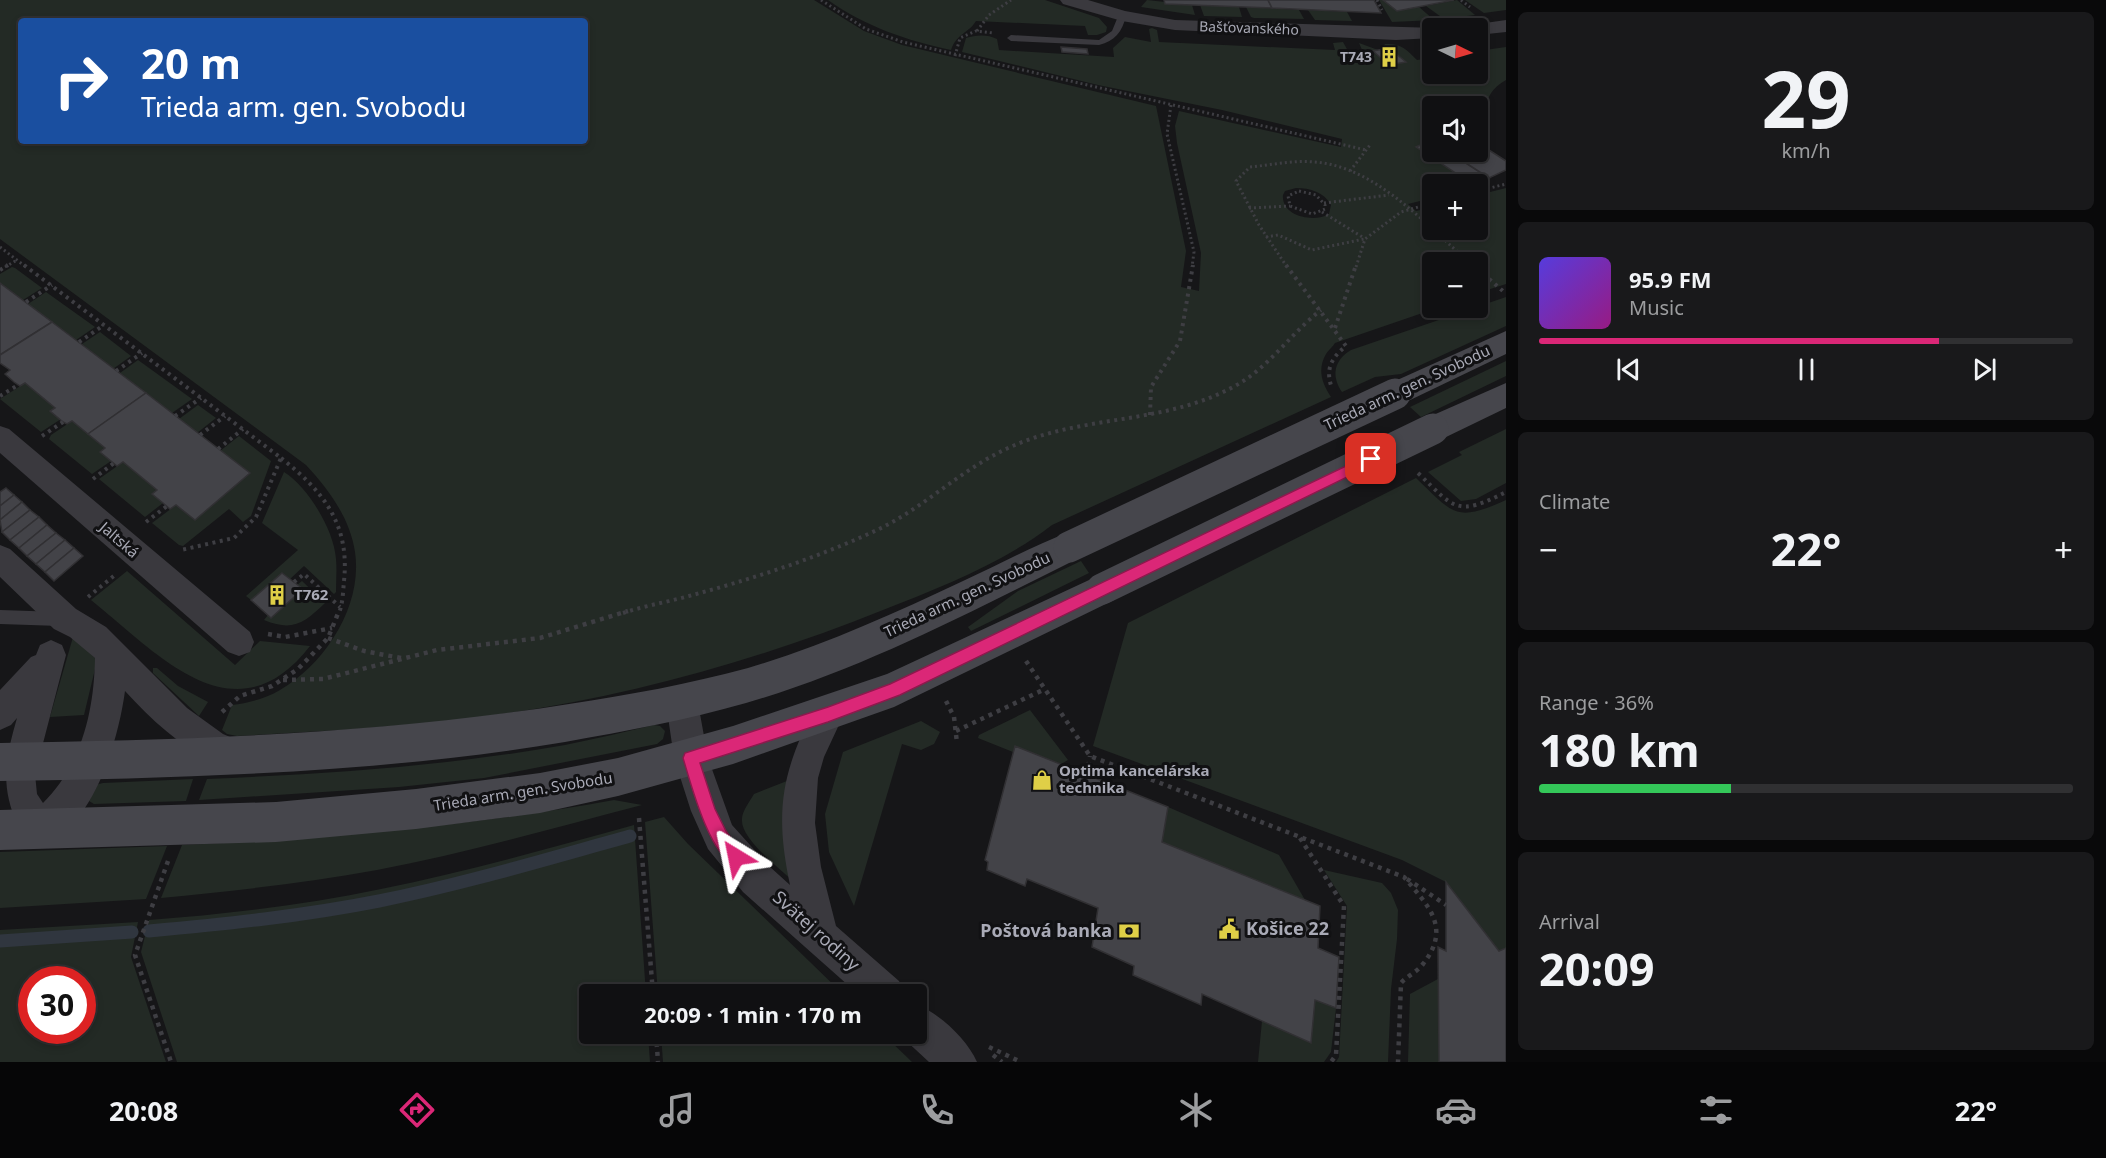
<!DOCTYPE html>
<meta charset="utf-8">
<style>
:root{--surface:#101012;--page:#19191b;--text:#f1f3f6;--muted:#9c9d9f;--line:#303032;--accent:#db2777}
body{margin:0;font-family:"Noto Sans",sans-serif;background:var(--page);color:var(--text);height:100vh;display:flex;flex-direction:column;font-size:22px;white-space:nowrap}
*{box-sizing:border-box;margin:0}
p{font-size:20px;color:var(--muted)}
.icon{flex:none;width:33px;height:33px;fill:none;stroke:currentColor;stroke-width:2;stroke-linecap:round;stroke-linejoin:round}
.map{position:relative;flex:1;overflow:hidden}
.panel{display:flex;flex-direction:column;gap:12px;padding:12px;background:#09090a;width:600px}
.panel>*{flex:none}
.guide{position:absolute;left:18px;top:18px;width:570px;height:126px;border-radius:6px;box-shadow:0 3px 9px #0003,0 0 0 2px var(--line);background:#1a4fa0;color:#fff;overflow:hidden}
.needle{width:39px;rotate:95deg}
.controls{position:absolute;left:1422px;top:18px;display:grid;gap:12px}
.controls a{display:grid;place-items:center;width:66px;height:66px;border-radius:6px;background:var(--surface);box-shadow:0 3px 9px #0003,0 0 0 2px var(--line);font-size:30px}
.speed{position:absolute;left:18px;top:966px;display:flex;gap:12px;font-size:30px;font-weight:700;text-align:center}
.speed>*{display:grid;place-content:center;width:78px;height:78px;border-radius:50%;background:var(--surface);box-shadow:0 3px 9px #0003,0 0 0 2px var(--line);line-height:1}
.speed .limit{border:9px solid #d22;background:#fff;color:#111}
.pin{position:absolute;display:grid;place-items:center;width:51px;height:51px;color:#fff;margin:-26px;border-radius:12px;box-shadow:0 3px 9px #0006}
.me{position:absolute;width:66px;margin:-33px;rotate:325deg;stroke-linejoin:round;filter:drop-shadow(0 0 4px #0008)}
.turn{display:flex;align-items:center;gap:21px;height:126px;padding:0 24px;font-size:27px}
.turn .icon{width:78px;height:78px;stroke-width:2.5}
.turn b{display:block;font-size:42px;line-height:51px}
.big{font-size:45px;font-weight:700;line-height:1.1}
.panel .card{flex:1;display:flex;flex-direction:column;justify-content:center;gap:9px;min-width:0;padding:0 21px;border-radius:9px;background:var(--page)}
.panel .dial{align-items:center;gap:0}
.dial b{font-size:78px;line-height:1}
.song{display:flex;align-items:center;gap:18px}
.cover{width:72px;height:72px;border-radius:9px;background:linear-gradient(135deg,hsl(250 70% 55%),hsl(310 70% 35%))}
.played{height:6px;border-radius:3px;background:linear-gradient(90deg,var(--accent) 75%,var(--line) 75%)}
.keys{display:flex;justify-content:space-around;direction:ltr}
.heat{display:flex;justify-content:space-between;align-items:center;font-size:33px;direction:ltr}
.charge{height:9px;border-radius:4px;background:linear-gradient(90deg,#34c759 36%,var(--line) 0)}
.trip{position:absolute;left:579px;top:984px;width:348px;height:60px;border-radius:6px;background:var(--surface);box-shadow:0 3px 9px #0003,0 0 0 2px var(--line);font-weight:700;line-height:60px;text-align:center}
.tabs{display:flex;height:96px;justify-content:space-around;align-items:center;background:#060607;color:var(--muted)}
.tabs .icon{width:42px;height:42px}
.tabs .selected{color:var(--accent)}
.tabs b{font-size:27px;color:var(--text)}
main{display:flex;flex:1;min-height:0}
.map>svg:first-child{display:block}
</style>
<main>
<div class="map">
<svg width="1506" height="1062" viewBox="0 0 1506 1062">
<rect width="100%" height="100%" fill="#161618"/>
<g fill="#232a25" fill-rule="evenodd">
<path d="M0 0H814L864 31 902 45 1156 106 1186 251 1181 287 1199 291 1201 253 1177 143 1175 126 1179 111 1341 147 1342 139 1222 110 1098 85 962 52 966 38C976 35 987 34 997 39L999 50 1114 57 1113 48 1125 37 1151 42 1149 29 1152 28 1157 30 1159 42 1335 50 1333 43 1343 42 1348 51 1363 52 1359 43 1378 50 1373 52 1389 65 1405 62 1383 47 1385 44C1401 43 1406 49 1417 60L1432 58V74H1478V51L1506 47V80C1488 90 1484 103 1488 122L1478 118V106H1432V140L1416 147 1472 184H1432V198L1408 204 1416 211 1432 207V230H1478V195L1506 188V284L1478 293V262H1432V308H1437L1335 343C1333 347 1328 350 1326 354 1317 370 1322 383 1331 397L1052 525C1003 563 941 587 883 610 759 660 627 697 495 715 409 727 323 731 237 736L227 734 222 730 232 705C248 703 265 699 280 690 325 664 363 606 355 552 350 518 329 490 306 465L0 239ZM21 21H585V141H21ZM1296 188C1310 188 1324 192 1331 205L1329 214C1315 223 1281 217 1283 195L1285 191Z"/>
<path d="M828 0H1045L1099 18 1107 27 1106 32 1097 35H1088L1085 26 976 21C969 33 957 33 951 50 908 41 864 26 828 0Z"/>
<polygon points="1147,0 1192,5 1195,15 1141,7"/>
<polygon points="1379,0 1383,0 1397,11 1419,7 1434,20 1392,22"/>
<polygon points="1457,0 1475,15 1444,19 1426,6"/>
<polygon points="1465,0 1506,0 1506,10 1484,13"/>
<polygon points="1200,5 1239,7 1242,17 1204,16"/>
<polygon points="1246,7 1299,10 1304,19 1254,18 1251,17"/>
<polygon points="1308,10 1347,12 1352,21 1315,20"/>
<polygon points="12,267 15,268 42,288 23,300 0,283 0,274"/>
<polygon points="46,292 95,327 76,340 28,304"/>
<path d="M1506 297V326L1401 374 1375 377 1342 392C1331 376 1334 360 1351 350Z"/>
<polygon points="100,332 131,356 113,369 82,344"/>
<polygon points="138,360 192,399 172,413 120,373"/>
<polygon points="1506,361 1506,376 1421,417 1410,407"/>
<polygon points="25,383 55,408 51,411 61,419 41,432 0,399"/>
<polygon points="198,405 216,418 197,433 179,419"/>
<polygon points="72,421 105,448 100,452 111,461 92,474 49,439 51,435"/>
<polygon points="1506,429 1506,483 1476,499 1461,501 1428,472 1462,455 1459,452"/>
<polygon points="239,436 271,461 251,516 243,522 229,509 183,546 179,545 152,523 176,505 195,520 250,473 220,451"/>
<polygon points="123,462 157,490 152,494 163,503 145,517 99,479"/>
<path d="M284 472C308 487 334 530 336 559 337 570 336 581 336 592L334 594 304 566 290 579 282 573 251 600 246 596 298 550 262 523Z"/>
<path d="M1416 478C1454 514 1455 523 1506 500V948L1499 951 1446 882 1402 860 1093 746 1128 623Z"/>
<polygon points="1081,561 1089,573 971,631 968,627 1018,591"/>
<path d="M127 571 235 665 260 641 310 646C235 743 157 653 91 600Z"/>
<path d="M302 581 325 603C304 623 293 632 264 620L268 615 271 618 302 590 297 585Z"/>
<polygon points="73,637 95,658 95,669 84,715 50,717"/>
<polygon points="153,668 157,668 178,686 208,702 199,716 153,673"/>
<polygon points="1030,710 1068,760 1061,764 1015,746 1013,752 978,738 979,735"/>
<polygon points="921,721 940,732 934,744 921,750 902,744 854,906 829,852 825,814 843,752"/>
<path d="M654 725 660 726 665 731 663 739 657 744 484 778 399 787 199 800 207 779C327 774 447 766 565 745 595 739 624 732 654 725Z"/>
<polygon points="193,779 186,801 94,804 89,801 95,785 103,783"/>
<path d="M792 779 795 883C781 869 740 839 742 819 742 811 750 801 754 794Z"/>
<path d="M614 800 642 805C554 828 466 853 377 870 306 883 233 891 161 898L182 845C327 838 471 826 614 800Z"/>
<polygon points="1168,807 1279,855 1305,900 1162,842"/>
<polygon points="664,817 688,844 843,994 658,994 645,822"/>
<path d="M634 825 646 994H590V1034H648L650 1062H177L141 952 149 920C227 914 305 905 381 889 466 872 550 848 634 825Z"/>
<polygon points="167,846 146,899 0,908 0,852"/>
<polygon points="1324,870 1382,883 1391,893 1398,910 1397,939 1391,989 1388,1062 1336,1062 1339,1057 1347,906"/>
<path d="M138 922 131 957 166 1062H0V930ZM32 980H82V1030H32Z"/>
<polygon points="1438,979 1439,1062 1408,1062 1410,994"/>
<polygon points="1315,1000 1336,1008 1331,1052 1324,1062 1258,1062 1262,1021 1311,1042"/>
<polygon points="661,1034 883,1034 912,1062 663,1062"/>
</g>
<g fill="none" stroke-linecap="round" stroke-linejoin="round">
<g stroke="#30363f" stroke-width="13">
<path d="M149 931C226 924 303 916 379 901 464 884 547 859 630 836"/>
<polyline points="0,941 132,932"/>
</g>
</g>
<g fill="#434348" stroke="#313033" stroke-width="1.5">
<polygon points="1164,0 1268,0 1272,8 1165,4"/>
<polygon points="1268,0 1374,0 1381,13 1272,8"/>
<polygon points="1383,0 1454,0 1397,11"/>
<polygon points="1061,47 1087,49 1088,54 1062,52"/>
<polygon points="1389,48 1406,62 1389,65 1373,51"/>
<polygon points="1432,140 1432,152 1449,152 1489,178 1472,184 1416,147"/>
<polygon points="1478,143 1506,161 1506,170 1489,178 1449,152 1478,152"/>
<polygon points="0,283 52,322 0,355"/>
<polygon points="52,322 146,393 88,434 72,421 67,424 63,422 50,411 55,408 25,383 20,386 14,382 5,374 10,370 0,363 0,355"/>
<polygon points="146,393 250,473 195,520 176,505 170,509 163,503 152,494 157,490 123,462 117,466 100,452 105,448 88,434"/>
<polygon points="6,488 14,495 0,506 0,492"/>
<polygon points="14,495 22,502 0,520 0,506"/>
<polygon points="22,502 30,510 2,532 0,520"/>
<polygon points="30,510 39,517 10,540 2,532"/>
<polygon points="39,517 47,525 19,548 10,540"/>
<polygon points="47,525 56,533 27,556 19,548"/>
<polygon points="56,533 65,540 36,564 27,556"/>
<polygon points="65,540 74,548 45,572 36,564"/>
<polygon points="74,548 83,556 54,581 45,572"/>
<polygon points="282,573 303,589 271,618 251,600"/>
<polygon points="1015,746 1168,807 1162,842 1320,906 1318,948 1339,957 1336,1008 1315,1000 1311,1043 1202,994 1201,1005 1133,975 1134,966 1092,947 1098,908 1027,879 1025,886 987,870 988,862 985,860"/>
<polygon points="1446,882 1499,951 1506,948 1506,1062 1439,1062 1438,947 1446,951"/>
</g>
<g fill="none" stroke-linecap="round" stroke-linejoin="round">
<g stroke="#3e3e43" stroke-width="3" stroke-dasharray="2 3" stroke-linecap="butt">
<polyline points="821,0 866,29 903,42 1366,150"/>
<polyline points="1377,0 1382,10"/>
<polyline points="1461,0 1470,7"/>
<polyline points="977,31 989,15 1011,0"/>
<polyline points="955,56 960,38 976,31 993,33"/>
<polyline points="1171,105 1167,134 1194,252 1192,267"/>
<polyline points="1350,171 1370,145"/>
<polyline points="1480,182 1488,188"/>
<polygon points="1299,191 1316,195 1325,205 1325,209 1312,214 1290,206 1288,196"/>
<polyline points="1478,191 1506,184"/>
<polyline points="1324,203 1389,195"/>
<polyline points="1249,208 1290,206"/>
<polyline points="1322,212 1364,238"/>
<polyline points="1266,237 1278,235 1312,250 1364,239"/>
<polyline points="0,247 26,267"/>
<polyline points="5,267 17,260"/>
<path d="M1287 267 1259 225 1236 181 1250 167C1271 165 1293 160 1314 162 1375 166 1425 224 1469 262"/>
<polyline points="1356,267 1365,239 1401,212 1432,203"/>
</g>
<g stroke="#3e3e43" stroke-width="4" stroke-dasharray="3 4.5" stroke-linecap="butt">
<polyline points="24,265 281,458 256,517 234,538 181,550"/>
<path d="M1286 265 1346 346C1331 358 1325 370 1332 388"/>
<polyline points="1478,269 1504,292"/>
<polyline points="0,270 8,265"/>
<polyline points="26,302 52,285"/>
<polyline points="1335,328 1356,265"/>
<polyline points="79,342 104,325"/>
<polyline points="116,371 142,353"/>
<polyline points="0,396 18,385"/>
<polyline points="1150,415 1151,387 1180,341 1193,265"/>
<polyline points="175,416 201,398"/>
<polyline points="200,435 225,416"/>
<polyline points="42,436 63,422"/>
<polyline points="218,449 243,429"/>
<path d="M281 458C323 491 350 524 344 581 343 591 343 603 339 613"/>
<path d="M1418 473C1455 509 1457 517 1506 492"/>
<polyline points="93,479 114,463"/>
<polyline points="146,522 167,506"/>
<polyline points="294,582 304,574 340,607"/>
<polyline points="88,597 115,575"/>
<path d="M623 613C644 606 667 602 689 596 752 579 817 558 877 530 926 507 964 466 1015 445 1085 415 1165 424 1233 387 1268 369 1290 334 1321 310"/>
</g>
<g stroke="#3e3e43" stroke-width="4.5" stroke-dasharray="4 5" stroke-linecap="butt">
<polyline points="268,634 285,637 332,628"/>
<polyline points="328,638 364,651 401,658"/>
<path d="M1026 661 1090 756 1404 877C1428 906 1452 927 1423 964 1417 972 1407 976 1401 983L1398 1062"/>
<polyline points="283,680 323,679 437,650 540,638 628,611"/>
<polyline points="946,701 954,717 957,743"/>
<polyline points="222,712 240,696 272,686 298,669 328,638 339,611"/>
<polyline points="956,731 1045,689"/>
<polyline points="1087,775 1090,756"/>
<polyline points="639,818 653,994"/>
<polyline points="1300,838 1344,906 1336,1055 1331,1062"/>
<polyline points="168,861 135,955 171,1062"/>
<polyline points="1407,879 1446,905"/>
<polyline points="656,1034 658,1062"/>
<polyline points="989,1047 1021,1062"/>
<polyline points="993,1055 1002,1062"/>
</g>
<g fill="#3a393e" fill-rule="evenodd">
<path d="M1119 14 1126 16C1122 32 1115 41 1099 45L1011 41 1007 38 1011 35 1099 40 1112 31Z"/>
<polygon points="0,610 60,612 65,614 67,619 65,624 60,626 0,624"/>
</g>
<g fill="#3a393e" fill-rule="evenodd">
<polygon points="1060,0 1088,0 1125,11 1175,20 1436,28 1432,28 1432,38 1396,40 1175,30 1122,21 1063,4"/>
<polygon points="1506,20 1506,32 1478,35 1478,28 1469,28 1471,25"/>
<polygon points="0,426 9,429 250,632 254,642 250,652 239,656 228,652 0,453"/>
<path d="M0 545 10 549 76 609 106 627 187 708 223 734 244 743 249 755 244 767 232 772C188 753 156 725 125 691 118 742 94 825 41 847 29 842 25 837 18 826 0 786 5 760 17 718L11 725 0 730V690L31 657 36 655 40 645 51 640 62 645 66 655 35 774 37 794 43 803C82 764 94 711 95 658L70 637 54 629 0 577Z"/>
<path d="M682 687 693 692 698 703 708 758 732 825 769 866 790 885C774 809 782 771 817 703L828 698 839 703 844 714 824 757 818 778 815 823 821 867 836 926 899 981 905 994H858L743 892 708 849 691 811 674 758 666 703 671 692Z"/>
<path d="M916 1004C940 1014 967 1039 977 1062H929L902 1037 901 1034H916Z"/>
</g>
<g fill="#46464c" fill-rule="evenodd">
<polygon points="1506,331 1506,354 1406,402 1395,406 1384,402 1380,394 1384,386"/>
<polygon points="1506,383 1506,408 1444,438 1433,441 1422,438 1418,429 1422,420"/>
<path d="M1069 532 1081 537 1086 547 1081 557C972 611 863 669 746 703 687 720 626 731 565 742 378 773 189 778 0 781V743C190 740 380 734 569 704 629 695 689 684 748 668 822 646 893 614 963 581 998 565 1033 546 1069 532Z"/>
<polygon points="1102,574 1114,578 1119,589 1114,600 894,707 733,764 618,796 540,813 416,829 276,842 0,850 0,810 276,802 416,789 540,773 618,758 733,726 887,674"/>
</g>
<g stroke="#46464c" stroke-width="31">
<polyline points="1069,547 1395,394"/>
<polyline points="1102,589 1433,429"/>
</g>
</g>
<path fill="#db2777" stroke="#8e194d" stroke-width="1.5" d="M1371 454 1376 455 1378 459 1376 463 900 695 828 722 700 763 715 809 726 831 744 857 742 863 736 866C709 855 691 784 683 758L685 753 828 707 890 684Z"/>
<defs>
<g id="building-bare" transform="scale(1.62)"><path d="M-4-6H4V6H1V3H-1V6H-4ZM-2.5-4.3h1.7v1.8h-1.7ZM.8-4.3h1.7v1.8H.8ZM-2.5-1h1.7V.8h-1.7ZM.8-1h1.7V.8H.8Z" fill="#dfcf47" stroke="#111113" stroke-width="2.5" paint-order="stroke"/></g>
<g id="shop-bare" transform="scale(1.62)"><path d="M-5-2.5h2.3a2.7 3.5 0 0 1 5.4 0H5L5.5 6h-11ZM-1.5-2.5h3a1.5 2.3 0 0 0-3 0Z" fill="#dfcf47" stroke="#111113" stroke-width="2.5" paint-order="stroke"/></g>
<g id="civic-bare" transform="scale(1.62)"><path d="M-.6-6.5H3V-4.5H.6V-3L4-1V1h2V6H-6V1h2V-1L-.6-3ZM-1.2 2.5V6h2.4V2.5Z" fill="#dfcf47" stroke="#111113" stroke-width="2.5" paint-order="stroke"/></g>
<g id="bank-bare" transform="scale(1.62)"><path d="M-6-4H6V4H-6ZM0-2.3a2.3 2.3 0 1 0 0 4.6a2.3 2.3 0 1 0 0-4.6Z" fill="#dfcf47" stroke="#111113" stroke-width="2.5" paint-order="stroke"/></g>
</defs>
<g fill-rule="evenodd">
<use href="#building-bare" x="1389" y="57"/>
<use href="#building-bare" x="277" y="595"/>
<use href="#shop-bare" x="1042" y="780"/>
<use href="#civic-bare" x="1229" y="929"/>
<use href="#bank-bare" x="1129" y="931"/>
</g>
<g text-anchor="middle" stroke-width="6" stroke-linejoin="round" paint-order="stroke">
<g font-size="14" fill="#a9aab6" stroke="#111113">
<text transform="translate(1249 28) rotate(2)" y="5">Bašťovanského</text>
</g>
<g font-size="14" font-weight="bold" fill="#a9aab6" stroke="#111113" text-anchor="end">
<text x="1372" y="62">T743</text>
</g>
<g font-size="15" fill="#a9aab6" stroke="#111113">
<text transform="translate(1407 388) rotate(-25)" y="5">Trieda arm. gen. Svobodu</text>
<text transform="translate(119 540) rotate(41)" y="5">Jaltská</text>
<text transform="translate(967 595) rotate(-25)" y="5">Trieda arm. gen. Svobodu</text>
<text transform="translate(523 792) rotate(-9)" y="5">Trieda arm. gen. Svobodu</text>
</g>
<g font-size="15" font-weight="bold" fill="#a9aab6" stroke="#111113" text-anchor="start">
<text x="294" y="600">T762</text>
<text x="1059" y="776">Optima kancelárska<tspan x="1059" dy="17">technika</tspan></text>
</g>
<g font-size="18" font-weight="bold" fill="#a9aab6" stroke="#111113" text-anchor="start">
<text x="1246" y="935">Košice 22</text>
<text x="1112" y="937" text-anchor="end">Poštová banka</text>
</g>
<g font-size="18" fill="#a9aab6" stroke="#111113">
<text transform="translate(816 931) rotate(42)" y="6">Svätej rodiny</text>
</g>
</g>
</svg>
<div class="controls">
<a><svg class="needle" viewBox="-14 -14 28 28"><path d="M0-13l5 13h-10z" fill="#e53935"/><path d="M0 13l5-13h-10z" fill="#9c9d9f"/></svg></a>
<a><svg class="icon" aria-label="sound" viewBox="0 0 24 24"><path d="M4 9h4l5-4v14l-5-4H4zM17 9q2 3 0 6"/></svg></a>
<a>+</a>
<a>−</a>
</div>
<div class="speed"><div class="limit">30</div></div>
<div class="pin" style="left:1371px;top:459px;background:#d93025"><svg class="icon" aria-label="arrive" viewBox="0 0 24 24"><path d="M6 21V4h12l-3 4 3 4H6"/></svg></div>
<svg class="me" style="left:736px;top:857px" viewBox="-20 -20 40 40"><path d="M0-17L14 15 0 8-14 15z" fill="#db2777" stroke="#fff" stroke-width="4"/></svg>
<div class="trip">20:09 · 1 min · 170 m</div>
<div class="guide">
<div class="turn"><svg class="icon" aria-label="right" viewBox="0 0 24 24"><path d="M7 20v-9h11M14 6l5 5-5 5"/></svg><div><b>20 m</b>Trieda arm. gen. Svobodu</div></div>
</div>
</div>
<section class="panel">
<div class="card dial"><b>29</b><p>km/h</p></div>
<div class="card">
<div class="song"><i class="cover"></i><div><b>95.9 FM</b><p>Music</p></div></div>
<div class="played"></div>
<div class="keys"><svg class="icon" aria-label="previous" viewBox="0 0 24 24"><path d="M18 5L8 12l10 7zM5 5v14"/></svg><svg class="icon" aria-label="pause" viewBox="0 0 24 24"><path d="M8 5v14M16 5v14"/></svg><svg class="icon" aria-label="next" viewBox="0 0 24 24"><path d="M6 5l10 7-10 7zM19 5v14"/></svg></div>
</div>
<div class="card"><p>Climate</p>
<div class="heat"><a>−</a><b class="big">22°</b><a>+</a></div>
</div>
<div class="card"><p>Range · 36%</p><b class="big">180 km</b><div class="charge"></div></div>
<div class="card"><p>Arrival</p><b class="big">20:09</b></div>
</section>
</main>
<nav class="tabs">
<b>20:08</b>
<svg class="icon selected" aria-label="directions" viewBox="0 0 24 24"><path d="M12 3l9 9-9 9-9-9zM9 14v-3h6M13 9l2 2-2 2"/></svg>
<svg class="icon" aria-label="music" viewBox="0 0 24 24"><path d="M9 18V5l10-2v13"/><circle cx="6" cy="18" r="3"/><circle cx="16" cy="16" r="3"/></svg>
<svg class="icon" aria-label="phone" viewBox="0 0 24 24"><path d="M5 4h4l2 5-3 2q2 4 5 5l2-3 5 2v4C11 20 4 13 5 4z"/></svg>
<svg class="icon" aria-label="climate" viewBox="0 0 24 24"><path d="M12 3v18M4 7l16 10M4 17L20 7"/></svg>
<svg class="icon" aria-label="car" viewBox="0 0 24 24"><path d="M5 17H2v-5l4-1 3-4h7l3 4 3 1v5h-3M9 17h6M6 11h13"/><circle cx="7" cy="17" r="2"/><circle cx="17" cy="17" r="2"/></svg>
<svg class="icon" aria-label="filters" viewBox="0 0 24 24"><path d="M4 7h16M4 17h16"/><circle cx="9" cy="7" r="2"/><circle cx="15" cy="17" r="2"/></svg>
<b>22°</b>
</nav>
